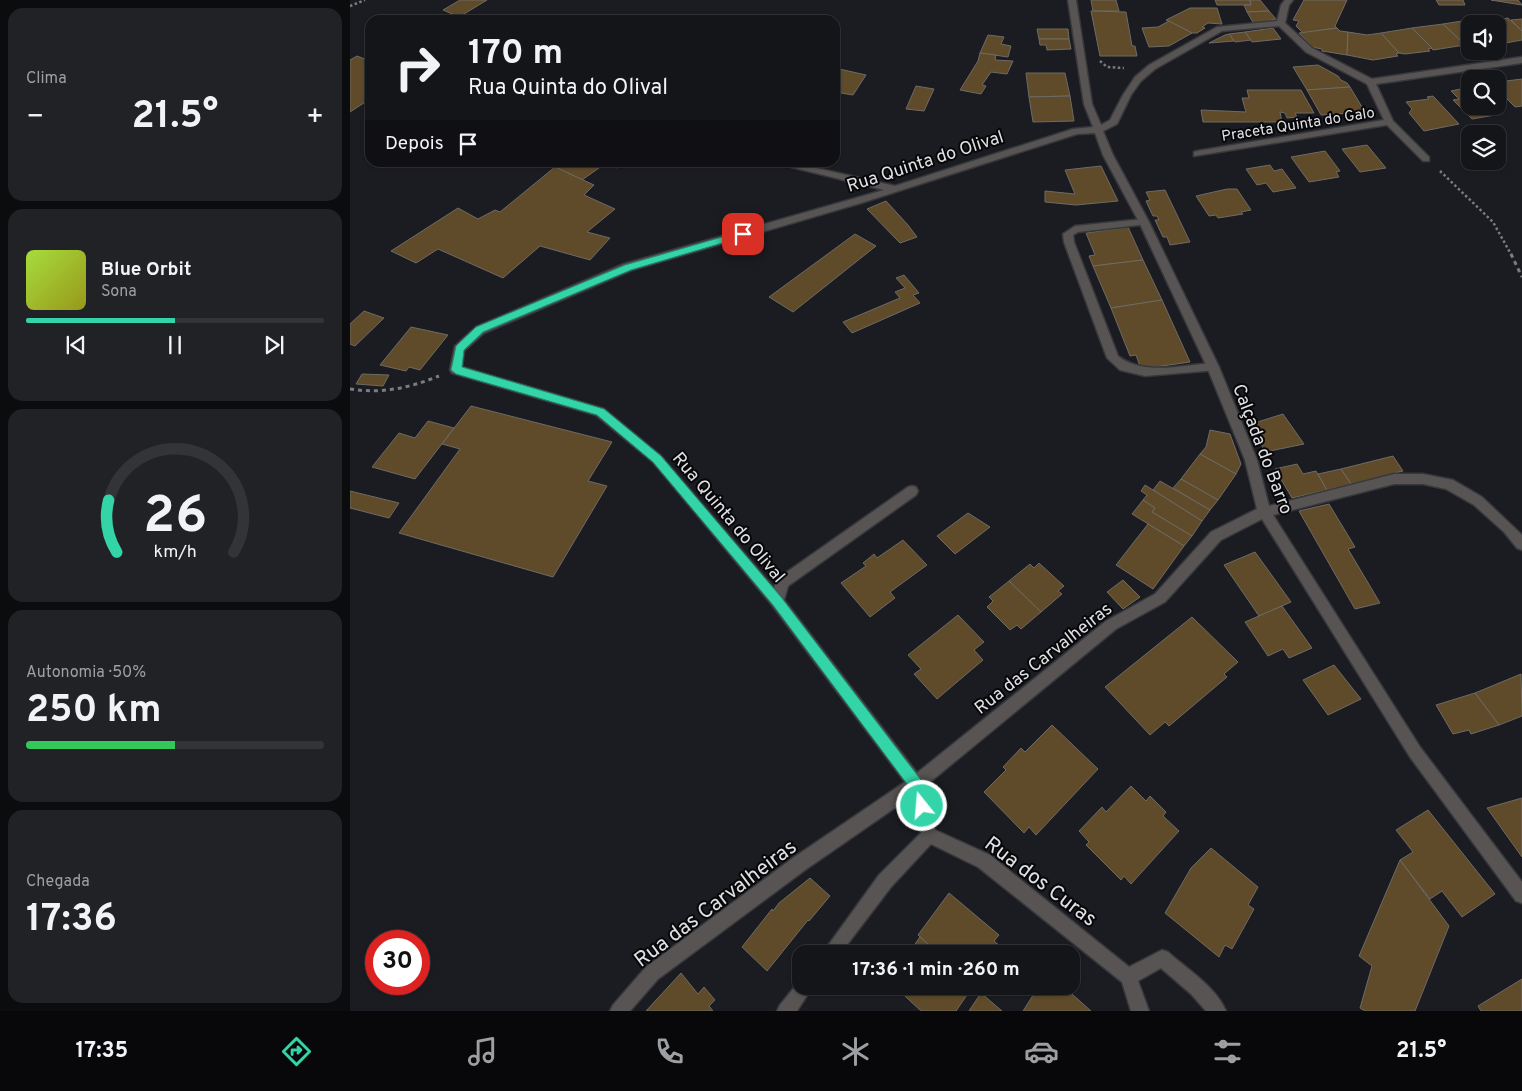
<!DOCTYPE html>
<html lang="pt">
<meta charset="utf-8">
<style>
:root{--surface:#141519;--page:#212226;--text:#f1f3f6;--muted:#9d9fa2;--line:#333438;--accent:#33d4a8}
body{margin:0;font-family:Overpass,sans-serif;background:var(--page);color:var(--text);height:100vh;display:flex;flex-direction:column;font-size:19px;white-space:nowrap}
*{box-sizing:border-box;margin:0}
p{font-size:16px;color:var(--muted)}
.icon{flex:none;width:28px;height:28px;fill:none;stroke:currentColor;stroke-width:2;stroke-linecap:round;stroke-linejoin:round}
.map{position:relative;flex:1;overflow:hidden}
.side{display:flex;flex-direction:column;gap:8px;padding:8px;background:#0b0c0e;width:350px}
.side>*{flex:none}
.hud{position:absolute;left:15px;top:15px;width:475px;height:152px;border-radius:15px;box-shadow:0 1px 4px #0004,0 0 0 1px var(--line);background:#141519;color:var(--text);overflow:hidden}
.fabs{position:absolute;left:1111px;top:15px;display:grid;gap:10px}
.fabs a{display:grid;place-items:center;width:45px;height:45px;border-radius:10px;background:var(--surface);box-shadow:0 1px 4px #0004,0 0 0 1px var(--line);font-size:25px}
.speed{position:absolute;left:15px;top:930px;display:flex;gap:10px;font-size:25px;font-weight:700;text-align:center}
.speed>*{display:grid;place-content:center;width:65px;height:65px;border-radius:50%;background:var(--surface);box-shadow:0 1px 4px #0004,0 0 0 1px var(--line);line-height:1}
.speed .limit{border:8px solid #d22;background:#fff;color:#111}
.pin{position:absolute;display:grid;place-items:center;width:42px;height:42px;color:#fff;margin:-21px;border-radius:10px;box-shadow:0 2px 8px #0006}
.me{position:absolute;width:55px;margin:-28px;rotate:343deg;stroke-linejoin:round;filter:drop-shadow(0 0 4px #0008)}
.turn{display:flex;align-items:center;gap:18px;height:105px;padding:0 20px;font-size:22px}
.turn .icon{width:65px;height:65px;stroke-width:2.5}
.turn b{display:block;font-size:35px;line-height:42px}
.then{display:flex;align-items:center;height:48px;padding:0 20px;background:#0003;gap:10px;font-size:19px}
.big{font-size:38px;font-weight:700;line-height:1.1}
.side .card{flex:1;display:flex;flex-direction:column;justify-content:center;gap:8px;min-width:0;padding:0 18px;border-radius:15px;background:var(--page)}
.side .dial{align-items:center;gap:0}
.dial svg{height:130px;overflow:visible;fill:none;stroke:var(--line);stroke-width:7;stroke-linecap:round;text-anchor:middle}
.dial text{fill:var(--text);stroke:none}
.song{display:flex;align-items:center;gap:15px}
.cover{width:60px;height:60px;border-radius:8px;background:linear-gradient(135deg,hsl(80 70% 55%),hsl(60 70% 35%))}
.played{height:5px;border-radius:2px;background:linear-gradient(90deg,var(--accent) 50%,var(--line) 50%)}
.keys{display:flex;justify-content:space-around;direction:ltr}
.heat{display:flex;justify-content:space-between;align-items:center;font-size:28px;direction:ltr}
.charge{height:8px;border-radius:4px;background:linear-gradient(90deg,#34c759 50%,var(--line) 0)}
.trip{position:absolute;left:442px;top:945px;width:288px;height:50px;border-radius:15px;background:var(--surface);box-shadow:0 1px 4px #0004,0 0 0 1px var(--line);font-weight:700;line-height:50px;text-align:center}
.tabs{display:flex;height:80px;justify-content:space-around;align-items:center;background:#08080a;color:var(--muted)}
.tabs .icon{width:35px;height:35px}
.tabs .on{color:var(--accent)}
.tabs b{font-size:22px;color:var(--text)}
main{display:flex;flex:1;min-height:0}
.map>svg:first-child{display:block}
</style>
<main>
<section class="side">
<div class="card"><p>Clima</p>
<div class="heat"><a>−</a><b class="big">21.5°</b><a>+</a></div>
</div>
<div class="card">
<div class="song"><i class="cover"></i><div><b>Blue Orbit</b><p>Sona</p></div></div>
<div class="played"></div>
<div class="keys"><svg class="icon" aria-label="previous" viewBox="0 0 24 24"><path d="M18 5L8 12l10 7zM5 5v14"/></svg><svg class="icon" aria-label="pause" viewBox="0 0 24 24"><path d="M8 5v14M16 5v14"/></svg><svg class="icon" aria-label="next" viewBox="0 0 24 24"><path d="M6 5l10 7-10 7zM19 5v14"/></svg></div>
</div>
<div class="card dial"><svg viewBox="0 0 100 80">
<path d="M14 69A42 42 0 1 1 86 69"/>
<path d="M14 69A42 42 0 0 1 9 37" stroke="#33d4a8"/>
<text x="50" y="56" font-size="32" font-weight="700">26</text>
<text x="50" y="72" font-size="11">km/h</text>
</svg></div>
<div class="card"><p>Autonomia · 50%</p><b class="big">250 km</b><div class="charge"></div></div>
<div class="card"><p>Chegada</p><b class="big">17:36</b></div>
</section>
<div class="map">
<svg width="1172" height="1011" viewBox="0 0 1172 1011">
<rect width="100%" height="100%" fill="#1b1c21"/>
<g fill="#5f4b2a" stroke="#6e6a65">
<polygon points="110,0 137,0 109,17 93,10"/>
<polygon points="741,0 766,0 769,11 743,11"/>
<polygon points="865,0 900,0 901,5 867,5"/>
<polygon points="900,0 910,0 919,11 897,12 894,5 901,5"/>
<polygon points="954,0 997,0 985,26 987,28 953,33 946,26 949,21 943,20"/>
<polygon points="1086,0 1113,0 1115,5 1089,5"/>
<polygon points="1141,0 1168,0 1172,5"/>
<polygon points="840,8 867,8 872,24 858,23 852,27 855,28 847,33 842,33 816,20"/>
<polygon points="741,11 776,12 782,46 785,46 787,56 750,56"/>
<polygon points="919,11 926,19 904,24 897,12"/>
<polygon points="1158,18 1172,31 1172,40 1150,44 1148,41 1148,24 1128,22"/>
<polygon points="1125,19 1129,24 1120,24 1120,45 1115,45 1093,24"/>
<polygon points="1172,19 1172,31 1161,20"/>
<polygon points="819,21 842,33 819,46 799,47 792,28 808,27"/>
<polygon points="1093,24 1115,45 1083,50 1062,28"/>
<polygon points="923,28 931,39 902,42 895,32"/>
<polygon points="987,28 990,31 998,32 997,55 972,51 972,49 962,47 949,33"/>
<polygon points="1062,28 1082,48 1078,49 1080,51 1055,54 1049,53 1031,33"/>
<polygon points="687,29 718,29 719,39 689,39"/>
<polygon points="895,32 901,40 885,42 879,34"/>
<polygon points="998,32 1017,35 1031,33 1049,53 1046,54 1048,56 1023,60 997,55"/>
<polygon points="879,34 884,41 859,43 875,35"/>
<polygon points="638,35 654,37 651,44 661,46 658,57 630,53"/>
<polygon points="689,39 719,39 721,49 697,50 696,45 690,45"/>
<polygon points="630,53 646,55 645,60 663,61 657,74 641,72 632,85 636,86 631,94 610,90 628,61"/>
<polygon points="7,56 20,61 20,99 0,112 0,60"/>
<polygon points="968,65 988,76 991,80 997,83 1000,87 957,90 943,67"/>
<polygon points="485,68 516,75 503,95 485,92"/>
<polygon points="676,73 715,73 720,96 679,97"/>
<polygon points="1172,79 1172,106 1165,107 1148,90 1148,82"/>
<polygon points="566,86 584,89 574,111 556,109"/>
<polygon points="1000,87 1015,112 971,115 957,90"/>
<polygon points="1120,87 1120,106 1148,105 1151,109 1140,111 1145,115 1122,119 1103,100 1109,99 1101,91"/>
<polygon points="897,90 951,90 964,113 945,113 947,117 937,118 935,113 930,112 932,122 853,122 851,110 896,112 892,98 899,98"/>
<polygon points="720,96 724,121 683,122 679,97"/>
<polygon points="1083,96 1109,124 1074,131 1059,113 1062,109 1056,102 1079,99 1077,97"/>
<polygon points="1017,145 1036,168 1010,172 992,149"/>
<polygon points="975,151 990,171 986,172 989,177 959,182 941,157"/>
<polygon points="212,162 273,162 267,168 256,163 232,180 205,167"/>
<polygon points="920,165 924,171 932,169 946,188 923,192 916,183 907,185 896,169"/>
<polygon points="751,166 768,201 726,205 695,202 695,191 725,194 715,170"/>
<polygon points="205,167 244,185 234,195 265,209 237,232 260,238 240,260 190,246 153,278 88,249 66,263 41,251 108,208 128,219 145,210 150,212"/>
<polygon points="877,189 887,189 901,210 891,212 893,214 868,218 866,215 859,216 846,196"/>
<polygon points="815,190 840,242 820,245 817,237 813,237 805,220 809,220 807,216 803,216 796,201 800,200 796,192"/>
<polygon points="536,201 558,225 567,237 550,243 517,209"/>
<polygon points="778,227 793,260 743,266 739,256 745,255 736,233"/>
<polygon points="505,234 526,246 443,312 419,297"/>
<polygon points="793,260 812,300 761,308 743,266"/>
<polygon points="554,275 569,293 563,295 570,303 502,333 493,322 550,298 545,292 555,288 546,278"/>
<polygon points="812,300 840,362 791,369 786,355 780,356 761,308"/>
<polygon points="14,311 34,318 5,346 0,344 0,324"/>
<polygon points="61,327 98,335 70,370 59,367 56,371 30,365"/>
<polygon points="12,374 39,375 33,386 6,384"/>
<polygon points="121,406 262,442 238,481 257,486 203,577 49,533 110,449 92,444"/>
<polygon points="933,414 954,444 915,452 901,424"/>
<polygon points="78,421 104,428 65,479 22,467 49,433 65,438"/>
<polygon points="860,430 880,434 891,464 886,474 850,454 856,447"/>
<polygon points="850,454 886,474 868,500 831,479"/>
<polygon points="1043,456 1053,471 1001,484 991,469"/>
<polygon points="947,464 953,474 966,471 977,490 942,498 925,469"/>
<polygon points="991,469 1001,484 977,490 968,474"/>
<polygon points="831,479 868,500 860,510 823,488"/>
<polygon points="810,481 860,510 852,521 803,490"/>
<polygon points="795,485 852,521 842,536 802,512 805,508 793,500 797,495 791,491"/>
<polygon points="0,491 49,503 39,518 0,508"/>
<polygon points="793,500 805,508 802,512 842,536 834,546 782,514"/>
<polygon points="979,504 1005,547 998,549 1030,603 1005,609 949,511"/>
<polygon points="618,513 640,527 605,554 587,536"/>
<polygon points="798,524 834,546 803,589 766,565"/>
<polygon points="553,540 577,565 540,592 545,598 520,617 491,583 516,566 513,563 524,554 527,558"/>
<polygon points="905,552 941,602 909,616 874,565"/>
<polygon points="689,563 714,586 708,591 712,594 691,612 659,581 680,564 684,568"/>
<polygon points="773,580 790,597 773,609 757,592"/>
<polygon points="659,581 691,612 671,629 667,625 660,630 637,607 643,601 639,597"/>
<polygon points="932,606 962,648 939,658 933,649 918,656 895,622"/>
<polygon points="608,615 634,642 624,650 633,660 587,699 564,674 571,669 558,655"/>
<polygon points="842,617 888,662 874,674 877,677 819,726 815,722 800,735 755,687"/>
<polygon points="984,665 1011,699 978,715 953,680"/>
<polygon points="1171,674 1172,716 1149,725 1125,693"/>
<polygon points="1125,693 1149,725 1121,734 1119,730 1103,734 1086,705"/>
<polygon points="702,725 748,769 686,835 679,827 674,833 634,792 656,770 653,767 671,748 675,752"/>
<polygon points="781,786 796,801 800,796 816,812 813,816 829,831 781,884 774,876 771,880 736,845 739,842 729,831 752,807 756,812"/>
<polygon points="1172,798 1172,857 1137,808"/>
<polygon points="1078,810 1145,894 1112,917 1092,891 1080,899 1050,860 1063,852 1046,830"/>
<polygon points="861,848 908,887 898,905 904,909 882,949 875,945 869,957 815,913 841,868"/>
<polygon points="1050,860 1099,926 1065,1011 1015,1011 1010,1008 1022,966 1009,956"/>
<polygon points="460,878 480,896 459,921 458,920 417,971 392,947 422,909 423,911 429,903"/>
<polygon points="599,893 649,935 644,941 650,946 645,954 589,954 568,935"/>
<polygon points="570,937 589,954 558,954"/>
<polygon points="331,973 348,994 354,987 365,1000 359,1006 363,1011 296,1011"/>
<polygon points="1172,979 1172,1011 1131,1011 1128,1006"/>
<polygon points="544,986 623,986 606,1011 571,1011"/>
<polygon points="689,986 713,986 741,1011 673,1011"/>
<polygon points="631,993 652,1011 619,1011"/>
</g>
<g fill="none" stroke-linecap="round" stroke-linejoin="round">
<g stroke="#37383c" stroke-width="3">
<path id="lane" d="M794 219 799 222 798 224 728 232 723 235 724 242 768 356C793 376 833 365 863 363L869 367 867 370 795 376 770 370 757 358 714 242 713 234 725 226Z"/>
</g>
<g stroke="#37383c" stroke-width="3">
<g id="street">
<path d="M718 0H726L742 104 751 125 760 120 773 95 785 77 799 65 867 27 927 21 931 5 935 0H943L939 5 935 23 962 48 1022 79 1172 57V63L1026 84 1043 121 1079 157V161H1073L1037 125 844 156V152L847 151 1034 120 1017 84 956 52 929 26 872 31 805 69 791 81 781 95 767 124 753 131 763 155 799 222 869 367 907 460 919 506 1044 474H1073L1103 480 1132 497 1172 535V550L1167 548 1154 532 1124 505 1096 489 1073 484H1044L923 515 1070 747 1172 882V903L1166 901 1060 757 912 519 871 540 815 602 766 629 574 787 585 830 640 855 779 967 812 950 818 952C837 969 866 987 876 1011H856L841 994 811 968 788 981 799 1011H781L772 982 628 867 581 844 541 887 490 954H472L529 875 571 833 562 796 455 870 308 979 280 1011H260L263 1005 296 967 443 858 555 782 422 605 303 462 246 415 102 373 100 370 105 346 126 327 274 264 534 190 421 162H440L545 186 723 129 743 127 734 104ZM745 133 753 155 789 222 857 367 895 460 907 509 861 532 805 594 756 621 567 773 434 600 438 586 566 495 568 491 566 487 562 486 558 487 427 579 424 588 311 456 254 409 112 367 114 351 134 333 282 270 511 203 727 134Z"/>
<polygon points="451,979 451,986 463,986 447,1011 427,1011 430,1005"/>
</g>
</g>
<g stroke="#7b7c80" stroke-width="2.5" stroke-dasharray="2.5 2.5" stroke-linecap="butt">
<polyline points="0,6 15,0"/>
<polyline points="750,61 757,67 774,68"/>
<polyline points="1090,171 1143,222 1162,256"/>
</g>
<g stroke="#7b7c80" stroke-width="3" stroke-dasharray="4 4" stroke-linecap="butt">
<polyline points="1161,254 1172,277"/>
<path d="M0 389C32 394 59 388 89 376"/>
</g>
<use href="#lane" fill="#585454" fill-rule="evenodd"/>
<use href="#street" fill="#585454" fill-rule="evenodd"/>
</g>
<polygon fill="#33d4a8" stroke="#218a6d" points="393,231 396,232 396,236 281,270 133,332 114,350 112,367 254,409 311,456 431,597 571,780 579,806 577,811 572,813 567,811 560,788 423,605 303,462 247,415 106,374 101,370 106,346 126,327 275,265"/>
<g text-anchor="middle" stroke-width="4" stroke-linejoin="round" paint-order="stroke">
<g font-size="15" fill="#e0e1e4" stroke="#070709">
<text transform="translate(948 124) rotate(-9)" y="5">Praceta Quinta do Galo</text>
</g>
<g font-size="18" fill="#e0e1e4" stroke="#070709">
<text transform="translate(575 161) rotate(-18)" y="6">Rua Quinta do Olival</text>
<text transform="translate(913 449) rotate(69)" y="6">Calçada do Barro</text>
<text transform="translate(379 517) rotate(50)" y="6">Rua Quinta do Olival</text>
<text transform="translate(693 658) rotate(-38)" y="6">Rua das Carvalheiras</text>
</g>
<g font-size="21" fill="#e0e1e4" stroke="#070709">
<text transform="translate(691 881) rotate(37)" y="7">Rua dos Curas</text>
<text transform="translate(365 903) rotate(-37)" y="7">Rua das Carvalheiras</text>
</g>
</g>
</svg>
<div class="fabs">
<a><svg class="icon" aria-label="sound" viewBox="0 0 24 24"><path d="M4 9h4l5-4v14l-5-4H4zM17 9q2 3 0 6"/></svg></a>
<a><svg class="icon" aria-label="search" viewBox="0 0 24 24"><circle cx="10" cy="10" r="6"/><path d="M15 15l6 6"/></svg></a>
<a><svg class="icon" aria-label="layers" viewBox="0 0 24 24"><path d="M12 4l9 5-9 5-9-5zM3 14l9 5 9-5"/></svg></a>
</div>
<div class="speed"><div class="limit">30</div></div>
<div class="pin" style="left:393px;top:234px;background:#d93025"><svg class="icon" aria-label="arrive" viewBox="0 0 24 24"><path d="M6 21V4h12l-3 4 3 4H6"/></svg></div>
<svg class="me" style="left:572px;top:806px" viewBox="-20 -20 40 40"><circle r="17" fill="#33d4a8" stroke="#fff" stroke-width="3"/><path d="M0-11L8 9 0 5-8 9z" fill="#fff"/></svg>
<div class="trip">17:36 · 1 min · 260 m</div>
<div class="hud">
<div class="turn"><svg class="icon" aria-label="right" viewBox="0 0 24 24"><path d="M7 20v-9h11M14 6l5 5-5 5"/></svg><div><b>170 m</b>Rua Quinta do Olival</div></div>
<div class="then">Depois<svg class="icon" aria-label="arrive" viewBox="0 0 24 24"><path d="M6 21V4h12l-3 4 3 4H6"/></svg></div>
</div>
</div>
</main>
<nav class="tabs">
<b>17:35</b>
<svg class="icon on" aria-label="directions" viewBox="0 0 24 24"><path d="M12 3l9 9-9 9-9-9zM9 14v-3h6M13 9l2 2-2 2"/></svg>
<svg class="icon" aria-label="music" viewBox="0 0 24 24"><path d="M9 18V5l10-2v13"/><circle cx="6" cy="18" r="3"/><circle cx="16" cy="16" r="3"/></svg>
<svg class="icon" aria-label="phone" viewBox="0 0 24 24"><path d="M5 4h4l2 5-3 2q2 4 5 5l2-3 5 2v4C11 20 4 13 5 4z"/></svg>
<svg class="icon" aria-label="climate" viewBox="0 0 24 24"><path d="M12 3v18M4 7l16 10M4 17L20 7"/></svg>
<svg class="icon" aria-label="car" viewBox="0 0 24 24"><path d="M5 17H2v-5l4-1 3-4h7l3 4 3 1v5h-3M9 17h6M6 11h13"/><circle cx="7" cy="17" r="2"/><circle cx="17" cy="17" r="2"/></svg>
<svg class="icon" aria-label="filters" viewBox="0 0 24 24"><path d="M4 7h16M4 17h16"/><circle cx="9" cy="7" r="2"/><circle cx="15" cy="17" r="2"/></svg>
<b>21.5°</b>
</nav>
